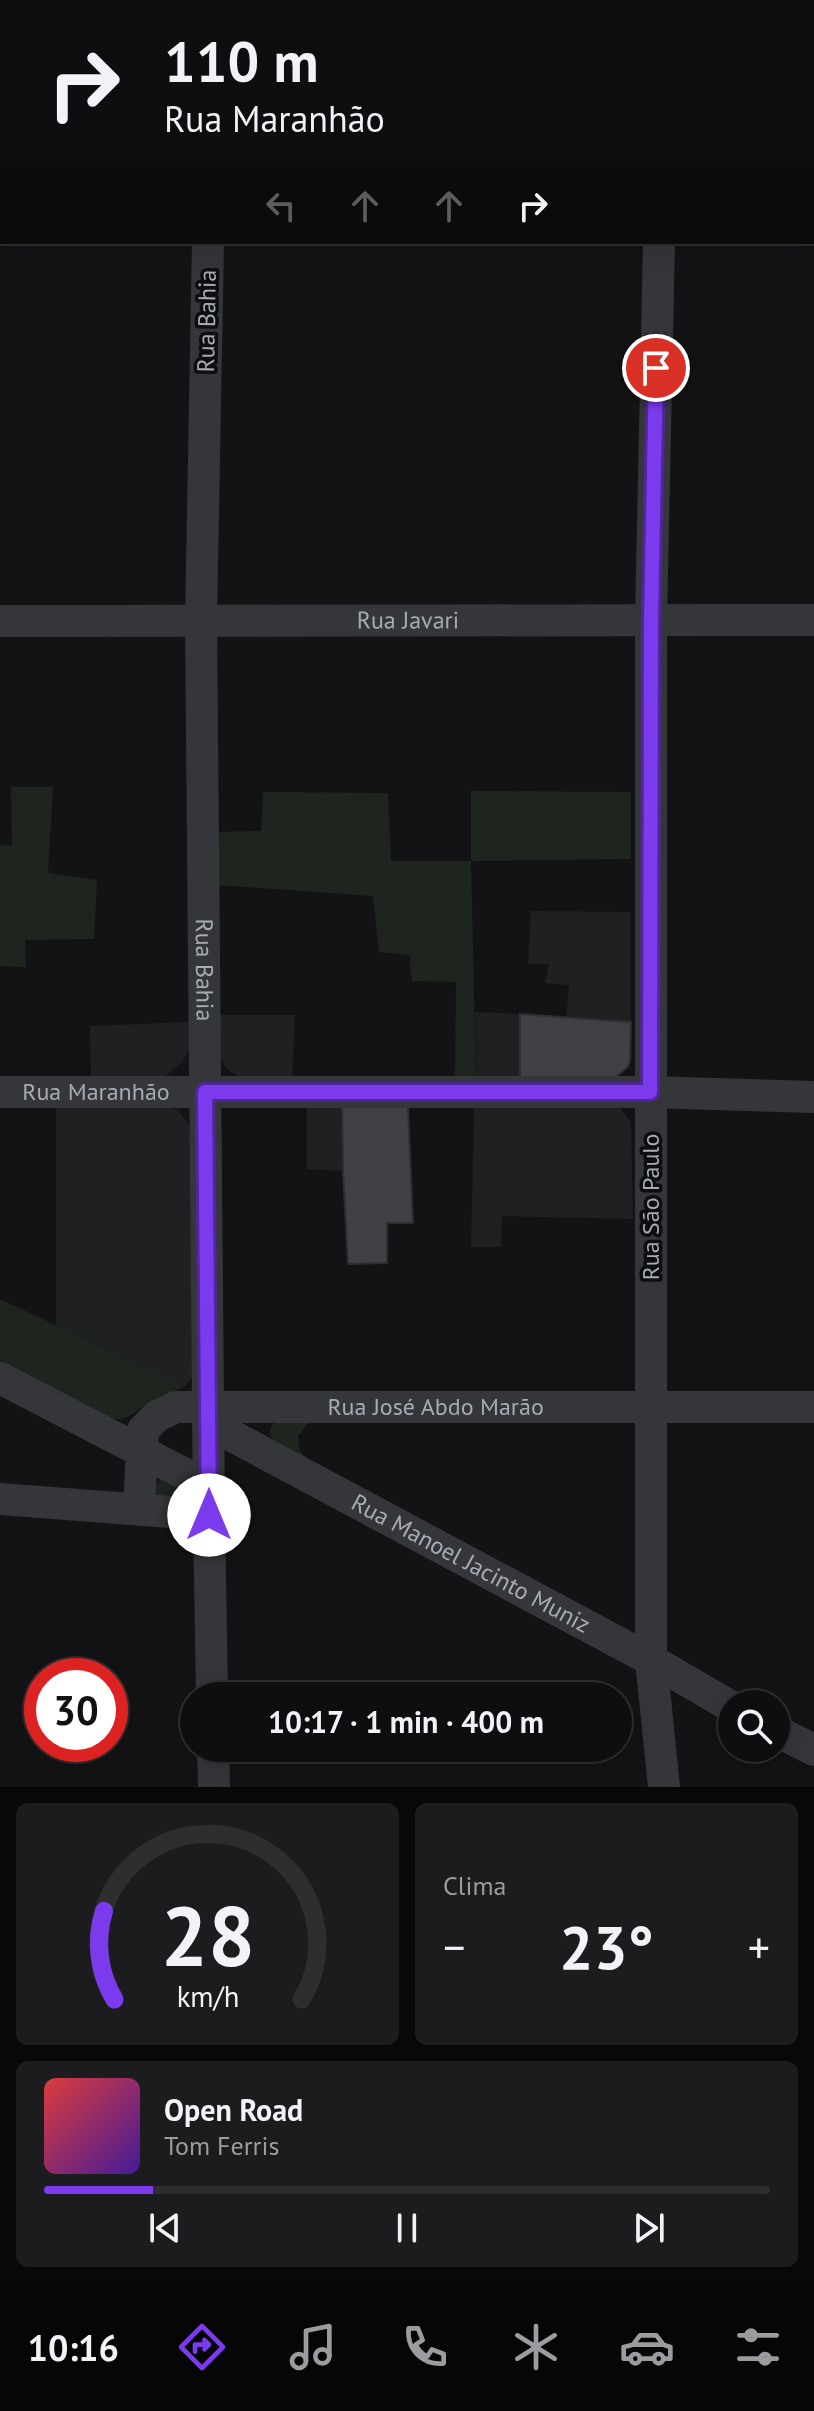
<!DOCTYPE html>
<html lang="pt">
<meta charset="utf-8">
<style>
:root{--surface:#0e0e10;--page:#1c1c1e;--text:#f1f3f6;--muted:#9b9c9f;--line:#2e2e30;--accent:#7c3aed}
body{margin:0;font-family:"PT Sans",sans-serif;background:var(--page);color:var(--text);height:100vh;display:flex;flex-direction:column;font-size:30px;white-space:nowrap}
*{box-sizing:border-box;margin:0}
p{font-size:26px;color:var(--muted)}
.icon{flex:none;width:44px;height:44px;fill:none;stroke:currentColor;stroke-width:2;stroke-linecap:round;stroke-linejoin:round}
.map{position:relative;height:1787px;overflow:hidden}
.sheet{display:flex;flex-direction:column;gap:16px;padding:16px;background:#080809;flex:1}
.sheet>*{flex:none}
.top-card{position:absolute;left:0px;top:0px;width:814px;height:244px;box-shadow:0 8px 32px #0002,0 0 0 2px var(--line);background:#0e0e10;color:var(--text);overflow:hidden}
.fabs{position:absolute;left:718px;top:1690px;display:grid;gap:16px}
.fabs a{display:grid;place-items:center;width:72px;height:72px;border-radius:50%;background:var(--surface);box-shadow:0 8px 32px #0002,0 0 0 2px var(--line);font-size:40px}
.speed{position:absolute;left:24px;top:1658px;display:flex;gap:16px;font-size:40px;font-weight:700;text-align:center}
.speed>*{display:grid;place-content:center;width:104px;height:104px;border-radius:50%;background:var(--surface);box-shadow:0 8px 32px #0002,0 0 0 2px var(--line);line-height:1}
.speed .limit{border:12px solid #d22;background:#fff;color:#111}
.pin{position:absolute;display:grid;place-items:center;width:68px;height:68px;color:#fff;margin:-34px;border:4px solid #fff;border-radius:50%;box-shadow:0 2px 8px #0007}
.me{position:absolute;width:88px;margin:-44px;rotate:0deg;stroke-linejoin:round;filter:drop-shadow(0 0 6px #0008)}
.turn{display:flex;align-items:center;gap:28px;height:168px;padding:0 32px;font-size:36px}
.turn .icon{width:104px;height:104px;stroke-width:2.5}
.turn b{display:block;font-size:56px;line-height:68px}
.lanes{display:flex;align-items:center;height:76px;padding:0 32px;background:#0003;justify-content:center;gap:40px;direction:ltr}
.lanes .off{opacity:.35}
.big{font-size:60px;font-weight:700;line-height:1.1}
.sheet .card{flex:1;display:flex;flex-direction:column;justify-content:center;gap:12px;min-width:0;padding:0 28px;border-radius:12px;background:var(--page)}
.sheet .dial{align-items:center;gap:0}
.dial svg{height:208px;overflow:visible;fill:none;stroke:var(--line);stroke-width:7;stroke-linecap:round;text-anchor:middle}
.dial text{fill:var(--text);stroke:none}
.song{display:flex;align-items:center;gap:24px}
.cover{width:96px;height:96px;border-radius:12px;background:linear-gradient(135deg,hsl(0 70% 55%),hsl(260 70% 35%))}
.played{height:8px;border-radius:4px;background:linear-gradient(90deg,var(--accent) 15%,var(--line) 15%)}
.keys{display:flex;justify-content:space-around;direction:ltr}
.heat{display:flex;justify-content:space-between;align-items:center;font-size:44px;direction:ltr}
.sheet .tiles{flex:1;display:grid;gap:16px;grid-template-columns:1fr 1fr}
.card:last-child{grid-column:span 2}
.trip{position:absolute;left:180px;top:1682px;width:452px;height:80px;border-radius:40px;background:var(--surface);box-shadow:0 8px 32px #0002,0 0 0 2px var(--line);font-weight:700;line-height:80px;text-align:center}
.tabs{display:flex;height:128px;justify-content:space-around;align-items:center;background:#060606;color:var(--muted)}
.tabs .icon{width:56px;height:56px}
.tabs .selected{color:var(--accent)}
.tabs b{font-size:36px;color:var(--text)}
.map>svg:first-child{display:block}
</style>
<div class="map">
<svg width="814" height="1787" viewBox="0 0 814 1787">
<rect width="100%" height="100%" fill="#131315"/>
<g fill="#1f2022">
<polygon points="688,0 814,0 814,173 812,173 812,2 688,2"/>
<polygon points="531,911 631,912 631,1022 566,1018 569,985 545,983 549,964 528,964"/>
<polygon points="475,1012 520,1014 520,1079 476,1079"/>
<polygon points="218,1015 295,1015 292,1079 241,1078 226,1068 219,1055"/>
<polygon points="190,1022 191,1039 188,1051 183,1061 167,1075 156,1078 91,1078 90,1026"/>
<polygon points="56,1106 171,1108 178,1111 189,1124 191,1133 192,1377 185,1386 56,1326"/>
<polygon points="307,1106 342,1107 343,1171 307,1169"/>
<polygon points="474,1107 615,1107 621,1109 631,1122 633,1219 502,1216 501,1247 471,1247"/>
</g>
<g fill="#1e251f">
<rect x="232" y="0" width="411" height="2"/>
<polygon points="11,787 53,787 48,873 97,880 94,939 25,940 26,967 0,966 0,845 12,846"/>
<polygon points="471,791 631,792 631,859 471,861 476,1079 455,1079 456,982 412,981 409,955 379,952 373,896 217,885 217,832 261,831 263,792 388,793 391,861 471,861"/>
<path d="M0 1299 185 1386C176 1392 165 1393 155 1399 136 1409 127 1426 103 1416L0 1362Z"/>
<path d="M276 1422H315L307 1424 298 1436 300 1451 305 1457 273 1440C268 1433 269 1427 276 1422Z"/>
<path d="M161 1478 187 1491 185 1498 158 1499C155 1490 155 1485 161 1478Z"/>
</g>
<g fill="#404145" stroke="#2e2e31" stroke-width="2">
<polygon points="520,1014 631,1022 630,1060 628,1067 616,1077 520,1079"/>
<polygon points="342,1107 408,1107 413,1223 387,1223 387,1263 348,1264 343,1171"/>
</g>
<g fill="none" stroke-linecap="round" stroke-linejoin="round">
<g stroke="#35363a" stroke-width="32">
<polyline points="208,0 208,2"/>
<polyline points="659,0 659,2"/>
<polyline points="812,186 814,186"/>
<polyline points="0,195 2,194"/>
<path id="s1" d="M208 242 201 621 209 1515 212 1696"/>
<polyline points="659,242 651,620 651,1660 664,1787"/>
<path id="s2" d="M0 621 814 620"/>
<path id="s3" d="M0 1092H650L814 1097"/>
<polyline points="0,1378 208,1486"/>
<path id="s4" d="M208 1423 651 1660 732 1707"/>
<polyline points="0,1499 209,1515"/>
<path id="s5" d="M136 1509 140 1491 143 1430 157 1416 176 1407H814"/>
<polyline points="776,1731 814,1750"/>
<polyline points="213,1748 214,1787"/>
</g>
</g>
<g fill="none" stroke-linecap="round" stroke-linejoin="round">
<g stroke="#51269a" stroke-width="20">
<polyline id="route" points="209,1515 205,1092 650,1092 651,620 656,368"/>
</g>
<use href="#route" stroke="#7c3aed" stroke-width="14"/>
</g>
<g text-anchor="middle" stroke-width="7" stroke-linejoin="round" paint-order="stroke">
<g font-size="24" fill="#a6abb5" stroke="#0e0e10">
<text transform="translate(207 321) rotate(-89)" y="8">Rua Bahia</text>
<text dy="8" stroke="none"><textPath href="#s2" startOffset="408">Rua Javari</textPath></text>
<text dy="8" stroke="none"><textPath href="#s1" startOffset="728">Rua Bahia</textPath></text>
<text dy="8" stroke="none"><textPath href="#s3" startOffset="96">Rua Maranhão</textPath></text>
<text transform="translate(651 1207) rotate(-90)" y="8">Rua São Paulo</text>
<text dy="8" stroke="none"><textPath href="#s5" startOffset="380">Rua José Abdo Marão</textPath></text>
<text dy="8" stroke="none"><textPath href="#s4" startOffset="298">Rua Manoel Jacinto Muniz</textPath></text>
</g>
</g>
</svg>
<div class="fabs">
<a><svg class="icon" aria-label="search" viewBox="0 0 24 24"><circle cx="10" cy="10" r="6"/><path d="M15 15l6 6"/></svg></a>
</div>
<div class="speed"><div class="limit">30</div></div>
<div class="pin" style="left:656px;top:368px;background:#d93025"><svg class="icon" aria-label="arrive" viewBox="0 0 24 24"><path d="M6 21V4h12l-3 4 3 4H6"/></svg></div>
<svg class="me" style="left:209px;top:1515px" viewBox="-20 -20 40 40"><circle r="19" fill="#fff"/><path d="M0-13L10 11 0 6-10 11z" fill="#7c3aed"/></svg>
<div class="trip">10:17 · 1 min · 400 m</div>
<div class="top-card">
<div class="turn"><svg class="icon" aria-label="right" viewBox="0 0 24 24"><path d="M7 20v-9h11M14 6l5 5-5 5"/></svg><div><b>110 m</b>Rua Maranhão</div></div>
<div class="lanes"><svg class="icon off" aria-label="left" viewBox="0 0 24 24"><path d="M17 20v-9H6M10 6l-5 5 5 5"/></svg><svg class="icon off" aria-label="ahead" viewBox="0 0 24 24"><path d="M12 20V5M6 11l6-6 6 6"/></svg><svg class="icon off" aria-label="ahead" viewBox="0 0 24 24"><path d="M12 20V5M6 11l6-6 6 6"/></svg><svg class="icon" aria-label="right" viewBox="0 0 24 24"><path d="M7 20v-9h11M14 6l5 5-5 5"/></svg></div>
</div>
</div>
<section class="sheet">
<div class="tiles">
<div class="card dial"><svg viewBox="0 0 100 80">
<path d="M14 69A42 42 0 1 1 86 69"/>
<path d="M14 69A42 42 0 0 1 10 35" stroke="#7c3aed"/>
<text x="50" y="56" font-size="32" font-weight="700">28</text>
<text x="50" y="72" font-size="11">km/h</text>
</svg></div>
<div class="card"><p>Clima</p>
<div class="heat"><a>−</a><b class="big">23°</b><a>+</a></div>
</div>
<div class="card">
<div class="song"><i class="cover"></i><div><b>Open Road</b><p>Tom Ferris</p></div></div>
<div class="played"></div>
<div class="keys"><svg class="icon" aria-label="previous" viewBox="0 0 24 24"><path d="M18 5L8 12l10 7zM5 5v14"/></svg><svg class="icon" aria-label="pause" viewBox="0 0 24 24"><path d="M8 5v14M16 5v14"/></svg><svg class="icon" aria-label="next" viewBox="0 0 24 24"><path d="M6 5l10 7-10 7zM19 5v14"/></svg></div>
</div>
</div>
</section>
<nav class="tabs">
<b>10:16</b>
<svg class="icon selected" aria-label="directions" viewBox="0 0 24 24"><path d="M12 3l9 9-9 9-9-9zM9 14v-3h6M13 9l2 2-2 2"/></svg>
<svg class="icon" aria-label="music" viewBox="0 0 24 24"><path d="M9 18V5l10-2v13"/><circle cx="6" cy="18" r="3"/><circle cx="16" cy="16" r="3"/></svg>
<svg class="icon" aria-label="phone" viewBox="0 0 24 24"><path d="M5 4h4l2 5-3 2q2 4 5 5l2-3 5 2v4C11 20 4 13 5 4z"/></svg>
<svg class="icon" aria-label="climate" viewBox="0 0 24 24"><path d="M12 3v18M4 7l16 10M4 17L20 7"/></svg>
<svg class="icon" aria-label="car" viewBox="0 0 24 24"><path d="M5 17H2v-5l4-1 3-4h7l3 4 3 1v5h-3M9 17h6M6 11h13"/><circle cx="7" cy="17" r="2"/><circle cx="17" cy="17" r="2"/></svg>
<svg class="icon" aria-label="filters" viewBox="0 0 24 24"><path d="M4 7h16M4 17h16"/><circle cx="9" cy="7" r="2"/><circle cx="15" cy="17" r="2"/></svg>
</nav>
